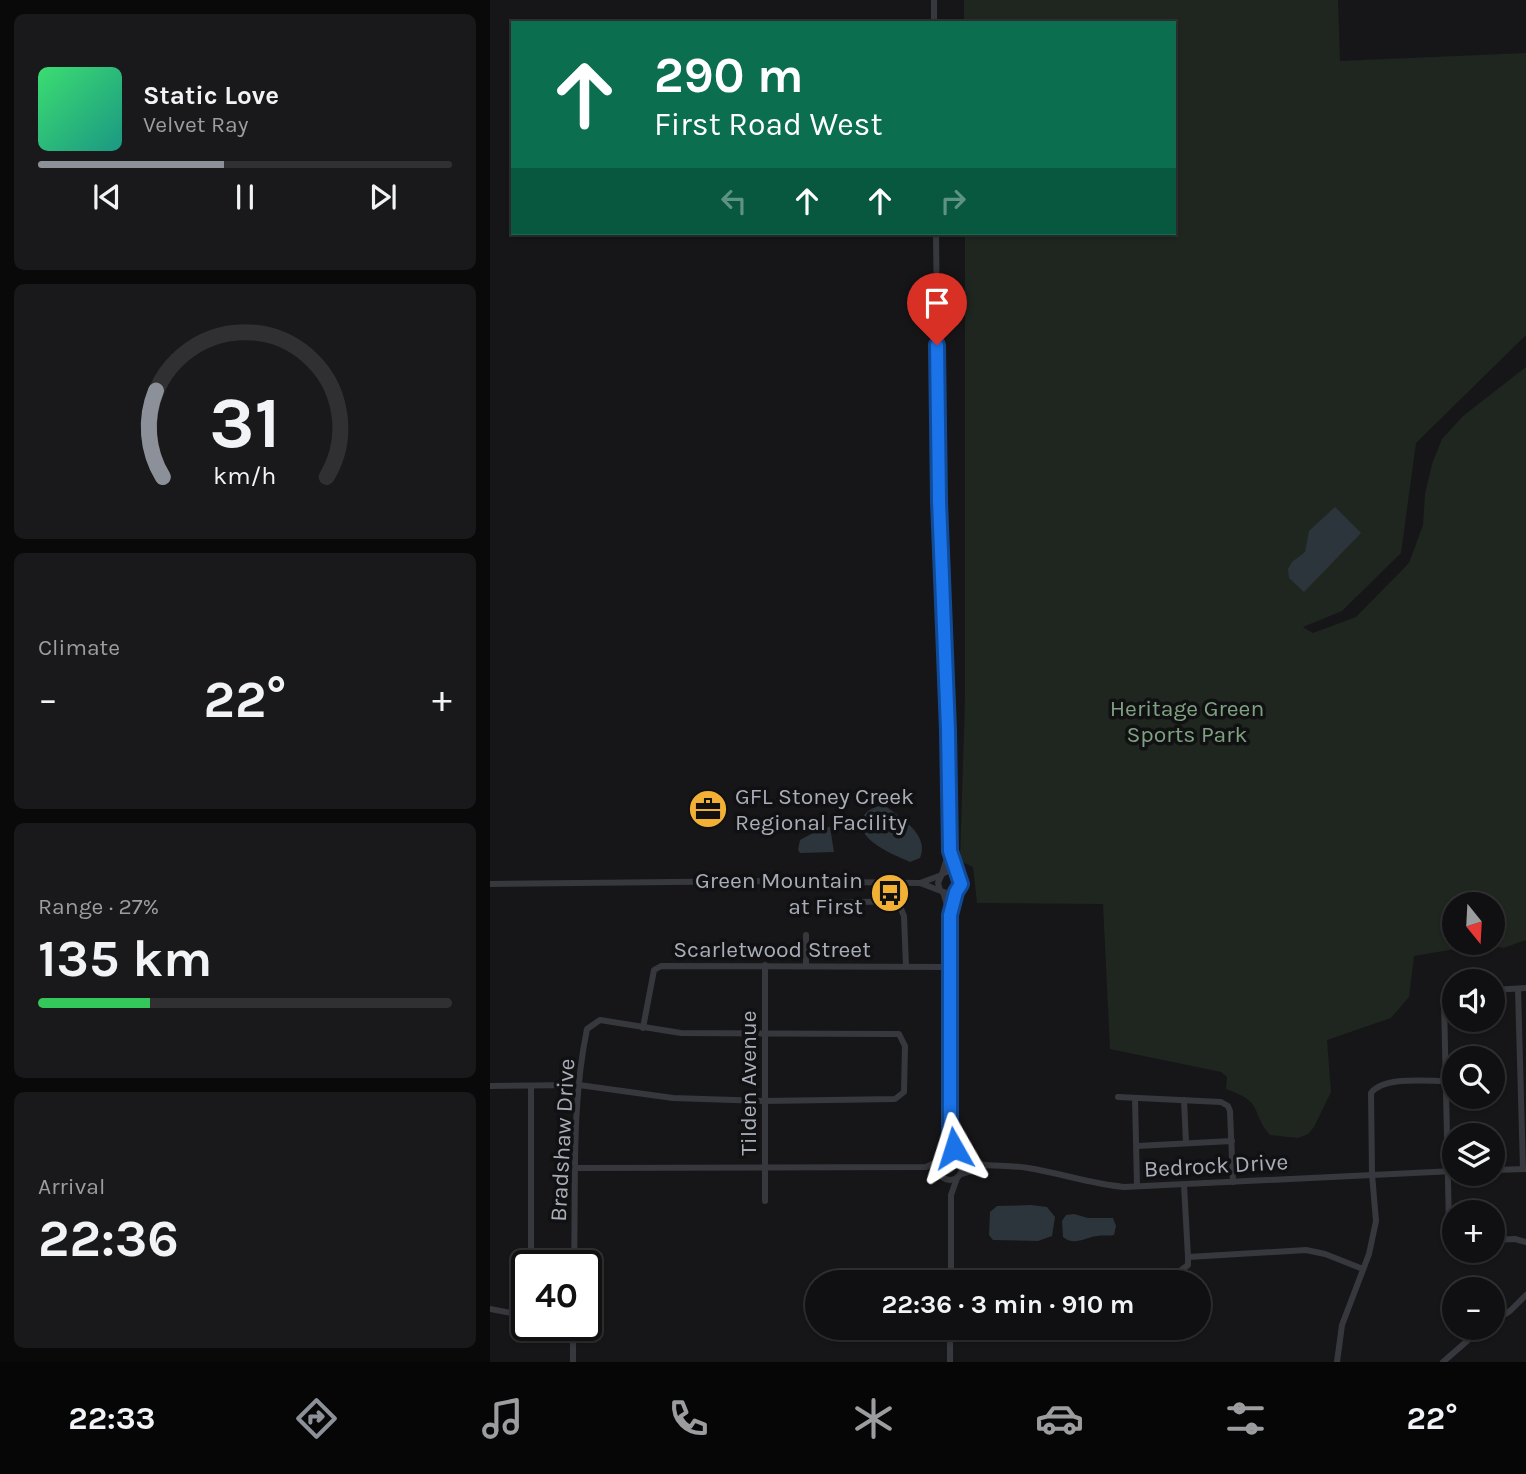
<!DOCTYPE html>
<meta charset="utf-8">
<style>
:root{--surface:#101012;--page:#19191b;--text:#f1f3f6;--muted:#9c9d9f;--line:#303032;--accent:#8c9099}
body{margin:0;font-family:Karla,sans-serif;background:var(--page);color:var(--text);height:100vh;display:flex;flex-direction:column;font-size:26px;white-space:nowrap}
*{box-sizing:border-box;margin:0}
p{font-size:23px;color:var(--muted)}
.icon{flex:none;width:38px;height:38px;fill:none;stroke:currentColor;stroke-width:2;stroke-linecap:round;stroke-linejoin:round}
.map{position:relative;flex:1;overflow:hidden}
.drawer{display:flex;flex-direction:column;gap:14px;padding:14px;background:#09090a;width:490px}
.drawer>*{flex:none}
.top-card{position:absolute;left:21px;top:21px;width:665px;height:214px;border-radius:0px;box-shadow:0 2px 5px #0004,0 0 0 2px var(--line);background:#0b6e4f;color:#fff;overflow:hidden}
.needle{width:46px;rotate:162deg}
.buttons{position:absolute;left:952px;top:892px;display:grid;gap:14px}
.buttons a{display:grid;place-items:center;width:63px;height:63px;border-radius:50%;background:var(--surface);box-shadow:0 2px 5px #0004,0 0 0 2px var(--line);font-size:35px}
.speed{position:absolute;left:21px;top:1250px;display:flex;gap:14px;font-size:35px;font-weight:700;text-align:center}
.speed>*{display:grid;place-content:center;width:91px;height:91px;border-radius:50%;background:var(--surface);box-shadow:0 2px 5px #0004,0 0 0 2px var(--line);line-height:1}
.speed .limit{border:4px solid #111;border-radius:10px;background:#fff;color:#111}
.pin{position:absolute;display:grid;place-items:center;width:60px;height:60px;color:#fff;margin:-72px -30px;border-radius:50% 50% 50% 0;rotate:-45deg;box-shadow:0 0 7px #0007}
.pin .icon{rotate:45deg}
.me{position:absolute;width:77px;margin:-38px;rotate:354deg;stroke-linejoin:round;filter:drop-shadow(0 0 5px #0008)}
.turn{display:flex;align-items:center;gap:24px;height:147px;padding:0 28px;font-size:32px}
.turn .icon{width:91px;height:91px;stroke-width:2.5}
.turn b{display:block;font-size:49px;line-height:60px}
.lanes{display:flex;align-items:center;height:66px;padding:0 28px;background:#0003;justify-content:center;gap:35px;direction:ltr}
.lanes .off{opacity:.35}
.big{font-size:52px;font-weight:700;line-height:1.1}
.drawer .tile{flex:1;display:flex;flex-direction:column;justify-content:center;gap:10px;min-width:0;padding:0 24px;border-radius:10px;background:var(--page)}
.drawer .dial{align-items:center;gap:0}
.dial svg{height:182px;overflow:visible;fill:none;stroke:var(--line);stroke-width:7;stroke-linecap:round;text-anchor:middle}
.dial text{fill:var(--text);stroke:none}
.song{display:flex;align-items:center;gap:21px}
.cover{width:84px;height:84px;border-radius:10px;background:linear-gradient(135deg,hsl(140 70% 55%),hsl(170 70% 35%))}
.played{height:7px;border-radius:4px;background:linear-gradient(90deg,var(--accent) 45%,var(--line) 45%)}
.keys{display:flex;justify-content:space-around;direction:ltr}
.heat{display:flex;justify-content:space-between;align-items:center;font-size:38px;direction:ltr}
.charge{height:10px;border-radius:5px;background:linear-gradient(90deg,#34c759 27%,var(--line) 0)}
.trip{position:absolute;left:315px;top:1270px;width:406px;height:70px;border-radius:35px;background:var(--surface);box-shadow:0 2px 5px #0004,0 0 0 2px var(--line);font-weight:700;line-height:70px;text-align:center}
.tab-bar{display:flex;height:112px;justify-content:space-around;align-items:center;background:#060607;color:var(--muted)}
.tab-bar .icon{width:49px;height:49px}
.tab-bar .current{color:var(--accent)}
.tab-bar b{font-size:32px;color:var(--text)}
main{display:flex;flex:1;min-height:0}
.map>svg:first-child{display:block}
</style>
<main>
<section class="drawer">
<div class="tile">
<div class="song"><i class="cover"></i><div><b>Static Love</b><p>Velvet Ray</p></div></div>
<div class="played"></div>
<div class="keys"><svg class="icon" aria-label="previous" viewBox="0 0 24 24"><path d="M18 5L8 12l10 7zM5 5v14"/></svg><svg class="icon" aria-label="pause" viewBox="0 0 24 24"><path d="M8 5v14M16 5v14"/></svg><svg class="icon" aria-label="next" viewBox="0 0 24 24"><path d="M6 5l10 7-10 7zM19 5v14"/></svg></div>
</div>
<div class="tile dial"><svg viewBox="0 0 100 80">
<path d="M14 69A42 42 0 1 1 86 69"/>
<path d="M14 69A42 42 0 0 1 11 31" stroke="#8c9099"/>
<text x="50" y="56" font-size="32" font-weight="700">31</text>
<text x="50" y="72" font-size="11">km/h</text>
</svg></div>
<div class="tile"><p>Climate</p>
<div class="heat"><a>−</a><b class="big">22°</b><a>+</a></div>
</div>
<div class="tile"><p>Range · 27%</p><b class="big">135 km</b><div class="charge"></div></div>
<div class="tile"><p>Arrival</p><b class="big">22:36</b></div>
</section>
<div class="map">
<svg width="1036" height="1362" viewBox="0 0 1036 1362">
<rect width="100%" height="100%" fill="#161618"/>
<path fill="#1e261f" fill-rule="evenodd" d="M474 0H848L850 61 1036 53V335L926 443 911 553 852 611 813 627 823 633 866 617 919 563 933 525 935 494 942 464 952 439 973 416 1036 367V940L1013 948 995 944 924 956 919 997 901 1018 837 1040 841 1092 824 1127 818 1134 808 1138 780 1135C759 1109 775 1103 736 1089L737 1077 731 1072 620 1049 613 904 487 903 483 867 470 861 475 698V233H684V23H474ZM964 905H1003V943H964Z"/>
<g fill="#2c353c">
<polygon points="845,507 871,533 814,592 799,578 798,569 802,562 815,552 819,531"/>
<path d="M394 805C411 818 440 835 430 858L420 862C405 855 367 841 372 820 375 810 384 807 394 805Z"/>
<polygon points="334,827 340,827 344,852 310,853 308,850 310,840"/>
<polygon points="541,1205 557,1207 565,1217 562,1236 548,1241 503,1240 499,1235 500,1212 507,1206"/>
<path d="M584 1214 598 1218H623L626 1226 624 1235C618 1236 613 1235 607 1236 594 1238 584 1246 573 1237L572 1221 576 1215Z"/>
</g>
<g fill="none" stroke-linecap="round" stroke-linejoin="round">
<g stroke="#37383d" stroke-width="6">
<polyline points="444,0 444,23"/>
<polyline points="446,233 449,501 458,730 459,851 452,874"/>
<polyline points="430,883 449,876"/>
<polyline points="0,884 280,881 430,883 459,894 469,890 472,884 459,851"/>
<polyline points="450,890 448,883 452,874 458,871 468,874"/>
<polyline points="453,892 460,915 460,1137 454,1157"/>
<polyline points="338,909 345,903 401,901 409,904 414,916 416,966"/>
<polyline points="460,915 466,892"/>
<polyline points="275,965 275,1201"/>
<polyline points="316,966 316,935"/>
<polyline points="1028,989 1033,1169"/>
<polyline points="1003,990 1036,988"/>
<polyline points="964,992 957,996 954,1002 959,1227 964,1237"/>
<polyline points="153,1028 164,970 171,966 460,967"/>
<path d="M0 1086 89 1085 183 1098 274 1101 405 1099 414 1092 415 1046 409 1034H400L191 1033 110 1020 97 1029C81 1106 86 1186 84 1265"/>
<polyline points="41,1086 41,1265"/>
<polyline points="628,1097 731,1102 738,1106 740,1111 743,1182"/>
<polyline points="645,1098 647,1186"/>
<polyline points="694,1100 696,1143"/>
<polyline points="460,1137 466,1157"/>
<polyline points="647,1146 742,1141"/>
<circle cx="460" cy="1168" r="12"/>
<path d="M469 1160C491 1168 515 1164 538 1168 570 1173 601 1184 634 1187L964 1171"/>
<polyline points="85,1168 436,1167 451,1160"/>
<polyline points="1003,1170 1036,1169"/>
<polyline points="471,1174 488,1169 491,1166"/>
<polyline points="1003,1240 1025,1239 1036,1242"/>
<polyline points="698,1257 816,1250 835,1254 873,1269"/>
<polyline points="461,1283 461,1195 467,1178"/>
<polyline points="485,1283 690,1271 698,1265 698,1257 694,1185"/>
<polyline points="0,1309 37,1316"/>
<polyline points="1003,1322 1020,1311 1036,1295"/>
<polyline points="83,1325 83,1362"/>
<polyline points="460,1362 460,1328"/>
<path d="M847 1362 852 1325 879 1254 886 1221 882 1174 881 1093C894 1076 936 1081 956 1081"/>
<polyline points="953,1362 992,1328"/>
</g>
</g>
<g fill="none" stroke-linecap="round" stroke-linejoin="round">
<g stroke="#114b97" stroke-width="18">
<polyline id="route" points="447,345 449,501 458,730 460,851 471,884 466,892 460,915 460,1137 464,1148"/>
</g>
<use href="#route" stroke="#1a73e8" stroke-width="12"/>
</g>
<defs>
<g id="office-disc" transform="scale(2.0125)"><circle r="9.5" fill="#f2b134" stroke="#111113"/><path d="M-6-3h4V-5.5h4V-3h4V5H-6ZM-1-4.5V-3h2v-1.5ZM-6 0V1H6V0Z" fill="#111"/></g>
<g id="bus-disc" transform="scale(2.0125)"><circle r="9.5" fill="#f2b134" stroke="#111113"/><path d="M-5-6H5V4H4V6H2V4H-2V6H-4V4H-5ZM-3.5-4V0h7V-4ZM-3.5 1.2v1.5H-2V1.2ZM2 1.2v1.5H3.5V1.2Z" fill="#111"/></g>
</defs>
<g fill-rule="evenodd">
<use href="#office-disc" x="218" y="809"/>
<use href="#bus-disc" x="400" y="893"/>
</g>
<g text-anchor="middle" stroke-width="7" stroke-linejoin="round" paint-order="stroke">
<g font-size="23" fill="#7fa381" stroke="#111113">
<text x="697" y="716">Heritage Green<tspan x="697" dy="26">Sports Park</tspan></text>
</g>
<g font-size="23" fill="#a8adb8" stroke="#111113" text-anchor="start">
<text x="245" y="804">GFL Stoney Creek<tspan x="245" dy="26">Regional Facility</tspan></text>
<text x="373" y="888" text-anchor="end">Green Mountain<tspan x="373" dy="26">at First</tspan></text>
</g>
<g font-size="23" fill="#a8adb8" stroke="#111113">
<text x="282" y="957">Scarletwood Street</text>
<text transform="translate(258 1083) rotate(-90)" y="8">Tilden Avenue</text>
<text transform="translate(72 1140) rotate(-87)" y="8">Bradshaw Drive</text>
<text transform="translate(726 1165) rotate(-3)" y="8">Bedrock Drive</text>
</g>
</g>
</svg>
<div class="buttons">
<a><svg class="needle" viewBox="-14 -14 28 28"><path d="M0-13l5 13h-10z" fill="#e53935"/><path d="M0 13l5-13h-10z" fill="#9c9d9f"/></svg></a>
<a><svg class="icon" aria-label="sound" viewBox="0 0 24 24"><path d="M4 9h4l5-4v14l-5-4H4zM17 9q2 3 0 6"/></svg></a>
<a><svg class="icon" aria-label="search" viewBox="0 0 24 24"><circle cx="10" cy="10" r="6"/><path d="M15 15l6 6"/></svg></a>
<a><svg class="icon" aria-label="layers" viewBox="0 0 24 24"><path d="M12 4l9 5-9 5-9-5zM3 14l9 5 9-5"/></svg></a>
<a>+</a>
<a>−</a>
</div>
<div class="speed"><div class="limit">40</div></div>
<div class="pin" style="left:447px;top:345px;background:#d93025"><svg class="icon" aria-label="arrive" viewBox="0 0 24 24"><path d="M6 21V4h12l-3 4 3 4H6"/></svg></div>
<svg class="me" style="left:464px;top:1148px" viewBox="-20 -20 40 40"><path d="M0-17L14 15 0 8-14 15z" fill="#1a73e8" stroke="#fff" stroke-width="4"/></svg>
<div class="trip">22:36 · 3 min · 910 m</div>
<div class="top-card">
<div class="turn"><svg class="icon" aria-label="ahead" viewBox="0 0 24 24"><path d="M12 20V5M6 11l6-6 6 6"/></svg><div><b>290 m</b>First Road West</div></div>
<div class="lanes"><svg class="icon off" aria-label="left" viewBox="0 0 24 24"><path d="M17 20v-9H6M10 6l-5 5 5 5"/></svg><svg class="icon" aria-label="ahead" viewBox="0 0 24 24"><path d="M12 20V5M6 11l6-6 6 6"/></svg><svg class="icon" aria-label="ahead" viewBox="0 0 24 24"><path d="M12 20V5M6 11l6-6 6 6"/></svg><svg class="icon off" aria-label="right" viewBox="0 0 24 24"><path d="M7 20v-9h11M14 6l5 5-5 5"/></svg></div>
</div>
</div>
</main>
<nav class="tab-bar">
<b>22:33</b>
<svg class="icon current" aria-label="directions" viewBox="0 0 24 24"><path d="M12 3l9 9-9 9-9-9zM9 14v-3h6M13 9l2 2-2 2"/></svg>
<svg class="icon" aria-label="music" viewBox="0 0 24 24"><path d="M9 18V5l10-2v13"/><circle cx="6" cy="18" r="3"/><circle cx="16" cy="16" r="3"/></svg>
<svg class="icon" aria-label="phone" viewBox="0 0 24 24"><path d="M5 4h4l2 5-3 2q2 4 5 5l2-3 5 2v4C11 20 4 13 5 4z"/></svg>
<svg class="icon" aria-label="climate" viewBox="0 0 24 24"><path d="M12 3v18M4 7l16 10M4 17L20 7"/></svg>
<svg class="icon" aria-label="car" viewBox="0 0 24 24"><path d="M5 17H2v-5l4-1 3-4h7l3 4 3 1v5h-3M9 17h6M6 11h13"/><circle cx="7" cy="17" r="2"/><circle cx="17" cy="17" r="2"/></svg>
<svg class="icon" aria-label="filters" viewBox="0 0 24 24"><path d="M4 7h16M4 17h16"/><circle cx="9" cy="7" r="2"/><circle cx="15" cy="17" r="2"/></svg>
<b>22°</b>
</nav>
